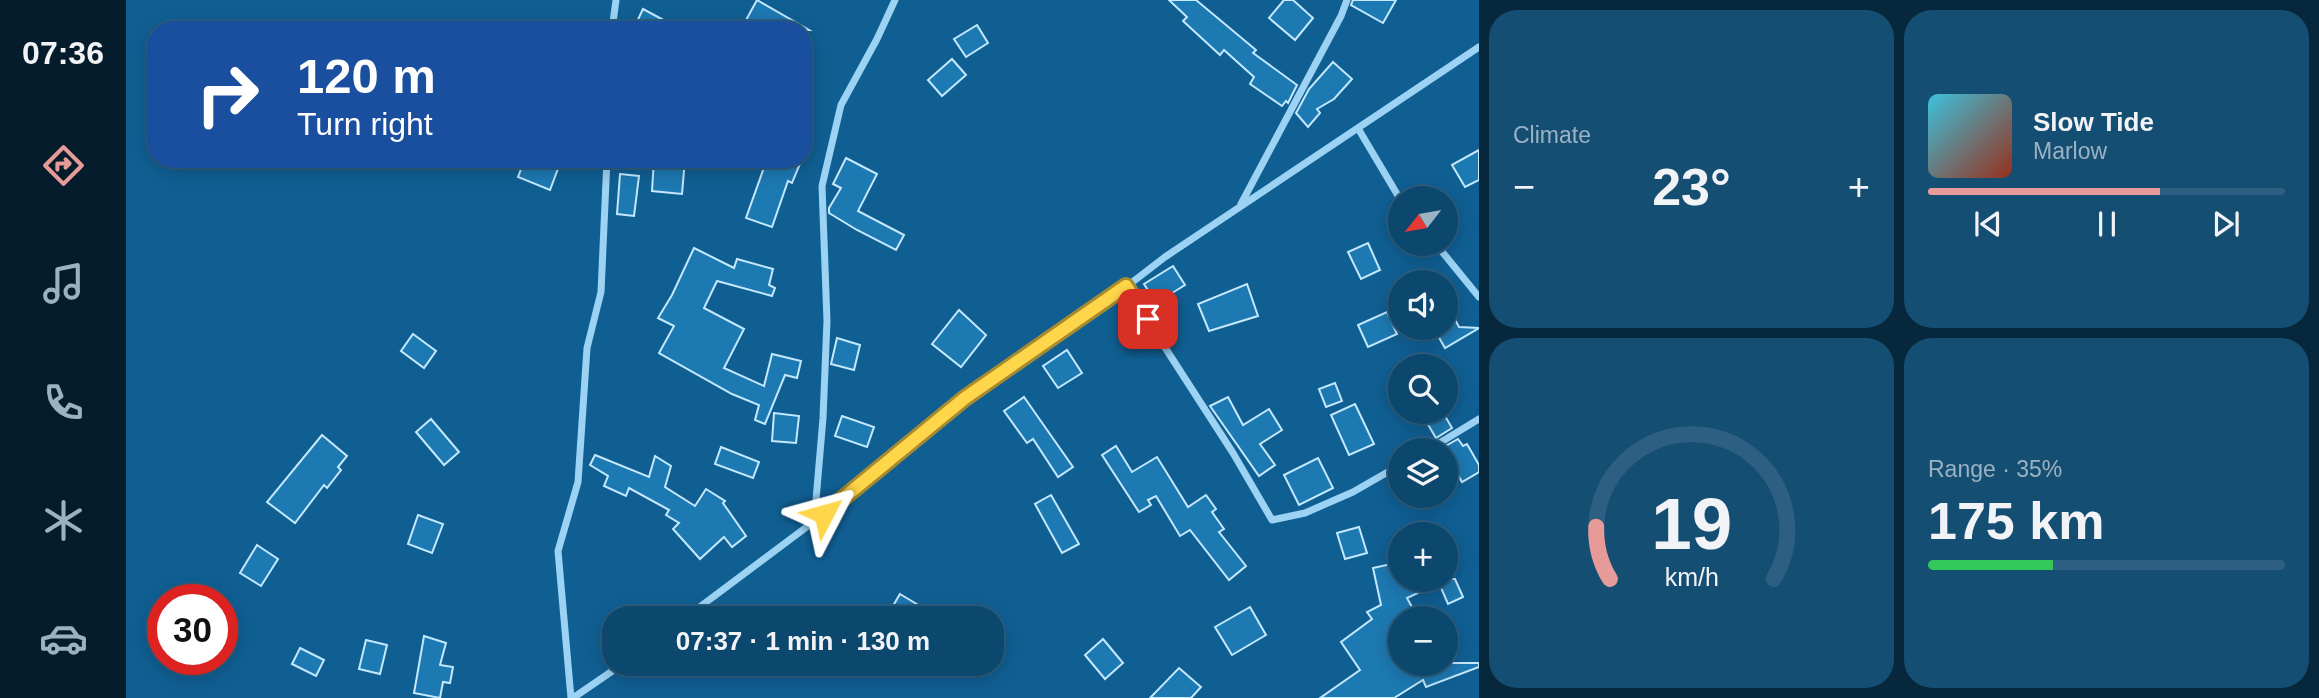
<!DOCTYPE html>
<meta charset="utf-8">
<style>
:root{--surface:#0c476e;--page:#154e73;--text:#f1f3f6;--muted:#9ab2c2;--line:#2c5f81;--accent:#e69b98}
body{margin:0;font-family:Arial,sans-serif;background:var(--page);color:var(--text);height:100vh;display:flex;flex-direction:column;font-size:26px;white-space:nowrap}
*{box-sizing:border-box;margin:0}
p{font-size:23px;color:var(--muted)}
.icon{flex:none;width:38px;height:38px;fill:none;stroke:currentColor;stroke-width:2;stroke-linecap:round;stroke-linejoin:round}
.map{position:relative;flex:1;overflow:hidden}
.drawer{display:flex;flex-direction:column;gap:10px;padding:10px;background:#07273c;width:840px}
.drawer>*{flex:none}
.top-card{position:absolute;left:21px;top:21px;width:665px;height:147px;border-radius:28px;box-shadow:0 4px 18px #0003,0 0 0 2px var(--line);background:#1a4fa0;color:#fff;overflow:hidden}
.needle{width:46px;rotate:239deg}
.tools{position:absolute;left:1262px;top:186px;display:grid;gap:14px}
.tools a{display:grid;place-items:center;width:70px;height:70px;border-radius:50%;background:var(--surface);box-shadow:0 4px 18px #0003,0 0 0 2px var(--line);font-size:35px}
.speed{position:absolute;left:21px;top:584px;display:flex;gap:14px;font-size:35px;font-weight:700;text-align:center}
.speed>*{display:grid;place-content:center;width:91px;height:91px;border-radius:50%;background:var(--surface);box-shadow:0 4px 18px #0003,0 0 0 2px var(--line);line-height:1}
.speed .limit{border:10px solid #d22;background:#fff;color:#111}
.pin{position:absolute;display:grid;place-items:center;width:60px;height:60px;color:#fff;margin:-30px;border-radius:14px;box-shadow:0 4px 10px #0006}
.me{position:absolute;width:77px;margin:-38px;rotate:51deg;stroke-linejoin:round;filter:drop-shadow(0 0 5px #0008)}
.turn{display:flex;align-items:center;gap:24px;height:147px;padding:0 35px;font-size:32px}
.turn .icon{width:91px;height:91px;stroke-width:2.5}
.turn b{display:block;font-size:49px;line-height:60px}
.big{font-size:52px;font-weight:700;line-height:1.1}
.drawer .card{flex:1;display:flex;flex-direction:column;justify-content:center;gap:10px;min-width:0;padding:0 24px;border-radius:28px;background:var(--page)}
.drawer .dial{align-items:center;gap:0}
.dial svg{height:182px;overflow:visible;fill:none;stroke:var(--line);stroke-width:7;stroke-linecap:round;text-anchor:middle}
.dial text{fill:var(--text);stroke:none}
.song{display:flex;align-items:center;gap:21px}
.cover{width:84px;height:84px;border-radius:10px;background:linear-gradient(135deg,hsl(190 70% 55%),hsl(10 70% 35%))}
.played{height:7px;border-radius:4px;background:linear-gradient(90deg,var(--accent) 65%,var(--line) 65%)}
.keys{display:flex;justify-content:space-around;direction:ltr}
.heat{display:flex;justify-content:space-between;align-items:center;font-size:38px;direction:ltr}
.charge{height:10px;border-radius:5px;background:linear-gradient(90deg,#34c759 35%,var(--line) 0)}
.drawer .tiles{flex:1;display:grid;gap:10px;grid-template-columns:repeat(2,1fr)}
.trip{position:absolute;left:476px;top:606px;width:402px;height:70px;border-radius:28px;background:var(--surface);box-shadow:0 4px 18px #0003,0 0 0 2px var(--line);font-weight:700;line-height:70px;text-align:center}
main{display:flex;flex:1;min-height:0}
.tabs{display:flex;flex-direction:column;width:126px;justify-content:space-around;align-items:center;background:#051c2c;color:var(--muted)}
.tabs .icon{width:49px;height:49px}
.tabs .on{color:var(--accent)}
.tabs b{font-size:32px;color:var(--text)}
.map>svg:first-child{display:block}
</style>
<main>
<nav class="tabs">
<b>07:36</b>
<svg class="icon on" aria-label="directions" viewBox="0 0 24 24"><path d="M12 3l9 9-9 9-9-9zM9 14v-3h6M13 9l2 2-2 2"/></svg>
<svg class="icon" aria-label="music" viewBox="0 0 24 24"><path d="M9 18V5l10-2v13"/><circle cx="6" cy="18" r="3"/><circle cx="16" cy="16" r="3"/></svg>
<svg class="icon" aria-label="phone" viewBox="0 0 24 24"><path d="M5 4h4l2 5-3 2q2 4 5 5l2-3 5 2v4C11 20 4 13 5 4z"/></svg>
<svg class="icon" aria-label="climate" viewBox="0 0 24 24"><path d="M12 3v18M4 7l16 10M4 17L20 7"/></svg>
<svg class="icon" aria-label="car" viewBox="0 0 24 24"><path d="M5 17H2v-5l4-1 3-4h7l3 4 3 1v5h-3M9 17h6M6 11h13"/><circle cx="7" cy="17" r="2"/><circle cx="17" cy="17" r="2"/></svg>
</nav>
<div class="map">
<svg width="1353" height="698" viewBox="0 0 1353 698">
<rect width="100%" height="100%" fill="#105f93"/>
<g fill="#1d79b2" stroke="#c4e8fe" stroke-width="2">
<polygon points="631,0 683,30 638,30 620,20"/>
<polygon points="1043,0 1070,0 1130,50 1127,53 1171,85 1162,103 1160,101 1156,106 1124,84 1128,77 1098,50 1094,55 1057,21 1061,17"/>
<polygon points="1158,0 1167,0 1187,18 1169,40 1143,18"/>
<polygon points="1227,0 1270,0 1257,23 1225,5"/>
<polygon points="517,9 556,30 507,30"/>
<polygon points="851,25 862,43 840,57 828,39"/>
<polygon points="826,59 840,75 816,96 802,80"/>
<polygon points="1207,62 1226,79 1208,99 1191,109 1194,113 1182,127 1170,113 1183,89"/>
<polygon points="1353,150 1353,180 1339,187 1326,165"/>
<polygon points="720,158 751,174 732,211 778,235 770,250 731,230 703,213 703,208 715,188 707,184"/>
<polygon points="399,159 415,159 433,166 424,190 392,177"/>
<polygon points="528,159 559,159 556,194 526,191"/>
<polygon points="641,159 676,159 666,183 662,181 646,227 620,218"/>
<polygon points="494,174 513,176 508,216 491,214"/>
<polygon points="1242,243 1254,270 1235,279 1222,252"/>
<polygon points="568,248 608,268 611,259 647,269 643,285 649,288 646,296 591,281 578,308 618,329 598,368 638,386 646,354 675,361 671,378 659,375 639,424 629,420 633,405 606,394 533,353 548,326 532,318 546,295"/>
<polygon points="1047,266 1059,285 1030,303 1018,284"/>
<polygon points="1121,284 1132,316 1083,331 1072,304"/>
<polygon points="1320,303 1333,327 1353,328 1319,348 1307,327 1320,327"/>
<polygon points="833,310 860,335 835,367 806,344"/>
<polygon points="1261,312 1271,334 1242,347 1232,325"/>
<polygon points="287,334 310,351 298,368 275,351"/>
<polygon points="711,338 734,345 728,370 705,364"/>
<polygon points="941,350 956,373 932,388 917,366"/>
<polygon points="1209,383 1216,401 1200,407 1193,389"/>
<polygon points="898,397 947,467 932,477 907,439 901,443 878,411"/>
<polygon points="1102,397 1117,425 1143,409 1156,430 1134,444 1149,465 1133,476 1084,406"/>
<polygon points="1229,404 1248,444 1223,455 1205,415"/>
<polygon points="1294,411 1316,411 1326,428 1310,438"/>
<polygon points="648,413 673,416 670,443 646,441"/>
<polygon points="716,416 748,427 741,447 709,436"/>
<polygon points="305,419 333,452 318,465 290,432"/>
<polygon points="196,435 221,456 212,467 215,470 201,488 198,485 169,523 141,502"/>
<polygon points="1332,439 1337,446 1341,444 1353,465 1353,472 1336,482 1320,454 1320,450 1316,448"/>
<polygon points="990,446 1006,472 1031,457 1062,507 1080,495 1090,509 1086,512 1098,529 1093,532 1120,566 1103,580 1064,530 1054,536 1030,496 1022,500 1025,505 1013,512 976,455"/>
<polygon points="595,447 633,462 627,478 589,464"/>
<polygon points="469,455 523,477 529,456 545,466 539,487 569,506 580,489 599,501 597,503 620,536 606,547 598,537 574,559 547,529 553,523 540,515 543,510 503,488 500,496 478,486 482,476 464,465"/>
<polygon points="1192,458 1207,488 1173,505 1158,475"/>
<polygon points="925,495 953,544 936,553 909,504"/>
<polygon points="292,515 317,524 306,553 282,544"/>
<polygon points="1233,527 1241,553 1219,559 1211,533"/>
<polygon points="131,545 152,559 135,586 114,573"/>
<polygon points="1274,562 1274,579 1329,579 1337,597 1322,604 1313,583 1281,598 1292,618 1274,618 1274,663 1353,663 1353,667 1300,687 1297,680 1268,698 1194,698 1234,670 1215,642 1246,619 1241,612 1255,605 1247,568"/>
<polygon points="774,594 814,618 775,618 764,611"/>
<polygon points="1124,607 1140,635 1106,655 1089,627"/>
<polygon points="298,636 320,643 314,665 327,667 324,683 317,682 314,698 288,693"/>
<polygon points="977,639 997,663 979,679 959,655"/>
<polygon points="240,640 261,645 254,674 233,669"/>
<polygon points="174,648 198,660 190,676 166,664"/>
<polygon points="1053,668 1075,687 1065,698 1024,698"/>
</g>
<g fill="none" stroke-linecap="round" stroke-linejoin="round">
<g stroke="#9cd2f3" stroke-width="7">
<polyline points="486,30 490,0"/>
<polyline points="1233,130 1274,199"/>
<polyline points="1115,204 1215,16 1221,0"/>
<polyline points="1309,243 1353,297"/>
<polyline points="1000,287 1107,453 1146,520 1179,513 1227,492 1274,465"/>
<polyline points="1302,450 1353,419"/>
<polyline points="698,514 690,500 697,418 701,321 696,186 715,105 751,39 769,0"/>
<polyline points="559,618 698,514 839,398 1000,287 1039,257 1353,47"/>
<polyline points="445,698 432,551 452,482 461,348 475,292 481,159"/>
<polyline points="447,698 498,663"/>
</g>
</g>
<g fill="none" stroke-linecap="round" stroke-linejoin="round">
<g stroke="#a68a30" stroke-width="18">
<polyline id="route" points="698,514 839,398 1000,286 1022,319"/>
</g>
<use href="#route" stroke="#ffd54a" stroke-width="12"/>
</g>
</svg>
<div class="tools">
<a><svg class="needle" viewBox="-14 -14 28 28"><path d="M0-13l5 13h-10z" fill="#e53935"/><path d="M0 13l5-13h-10z" fill="#9ab2c2"/></svg></a>
<a><svg class="icon" aria-label="sound" viewBox="0 0 24 24"><path d="M4 9h4l5-4v14l-5-4H4zM17 9q2 3 0 6"/></svg></a>
<a><svg class="icon" aria-label="search" viewBox="0 0 24 24"><circle cx="10" cy="10" r="6"/><path d="M15 15l6 6"/></svg></a>
<a><svg class="icon" aria-label="layers" viewBox="0 0 24 24"><path d="M12 4l9 5-9 5-9-5zM3 14l9 5 9-5"/></svg></a>
<a>+</a>
<a>−</a>
</div>
<div class="speed"><div class="limit">30</div></div>
<div class="pin" style="left:1022px;top:319px;background:#d93025"><svg class="icon" aria-label="arrive" viewBox="0 0 24 24"><path d="M6 21V4h12l-3 4 3 4H6"/></svg></div>
<svg class="me" style="left:698px;top:514px" viewBox="-20 -20 40 40"><path d="M0-17L14 15 0 8-14 15z" fill="#ffd54a" stroke="#fff" stroke-width="4"/></svg>
<div class="trip">07:37 · 1 min · 130 m</div>
<div class="top-card">
<div class="turn"><svg class="icon" aria-label="right" viewBox="0 0 24 24"><path d="M7 20v-9h11M14 6l5 5-5 5"/></svg><div><b>120 m</b>Turn right</div></div>
</div>
</div>
<section class="drawer">
<div class="tiles">
<div class="card"><p>Climate</p>
<div class="heat"><a>−</a><b class="big">23°</b><a>+</a></div>
</div>
<div class="card">
<div class="song"><i class="cover"></i><div><b>Slow Tide</b><p>Marlow</p></div></div>
<div class="played"></div>
<div class="keys"><svg class="icon" aria-label="previous" viewBox="0 0 24 24"><path d="M18 5L8 12l10 7zM5 5v14"/></svg><svg class="icon" aria-label="pause" viewBox="0 0 24 24"><path d="M8 5v14M16 5v14"/></svg><svg class="icon" aria-label="next" viewBox="0 0 24 24"><path d="M6 5l10 7-10 7zM19 5v14"/></svg></div>
</div>
<div class="card dial"><svg viewBox="0 0 100 80">
<path d="M14 69A42 42 0 1 1 86 69"/>
<path d="M14 69A42 42 0 0 1 8 46" stroke="#e69b98"/>
<text x="50" y="56" font-size="32" font-weight="700">19</text>
<text x="50" y="72" font-size="11">km/h</text>
</svg></div>
<div class="card"><p>Range · 35%</p><b class="big">175 km</b><div class="charge"></div></div>
</div>
</section>
</main>
